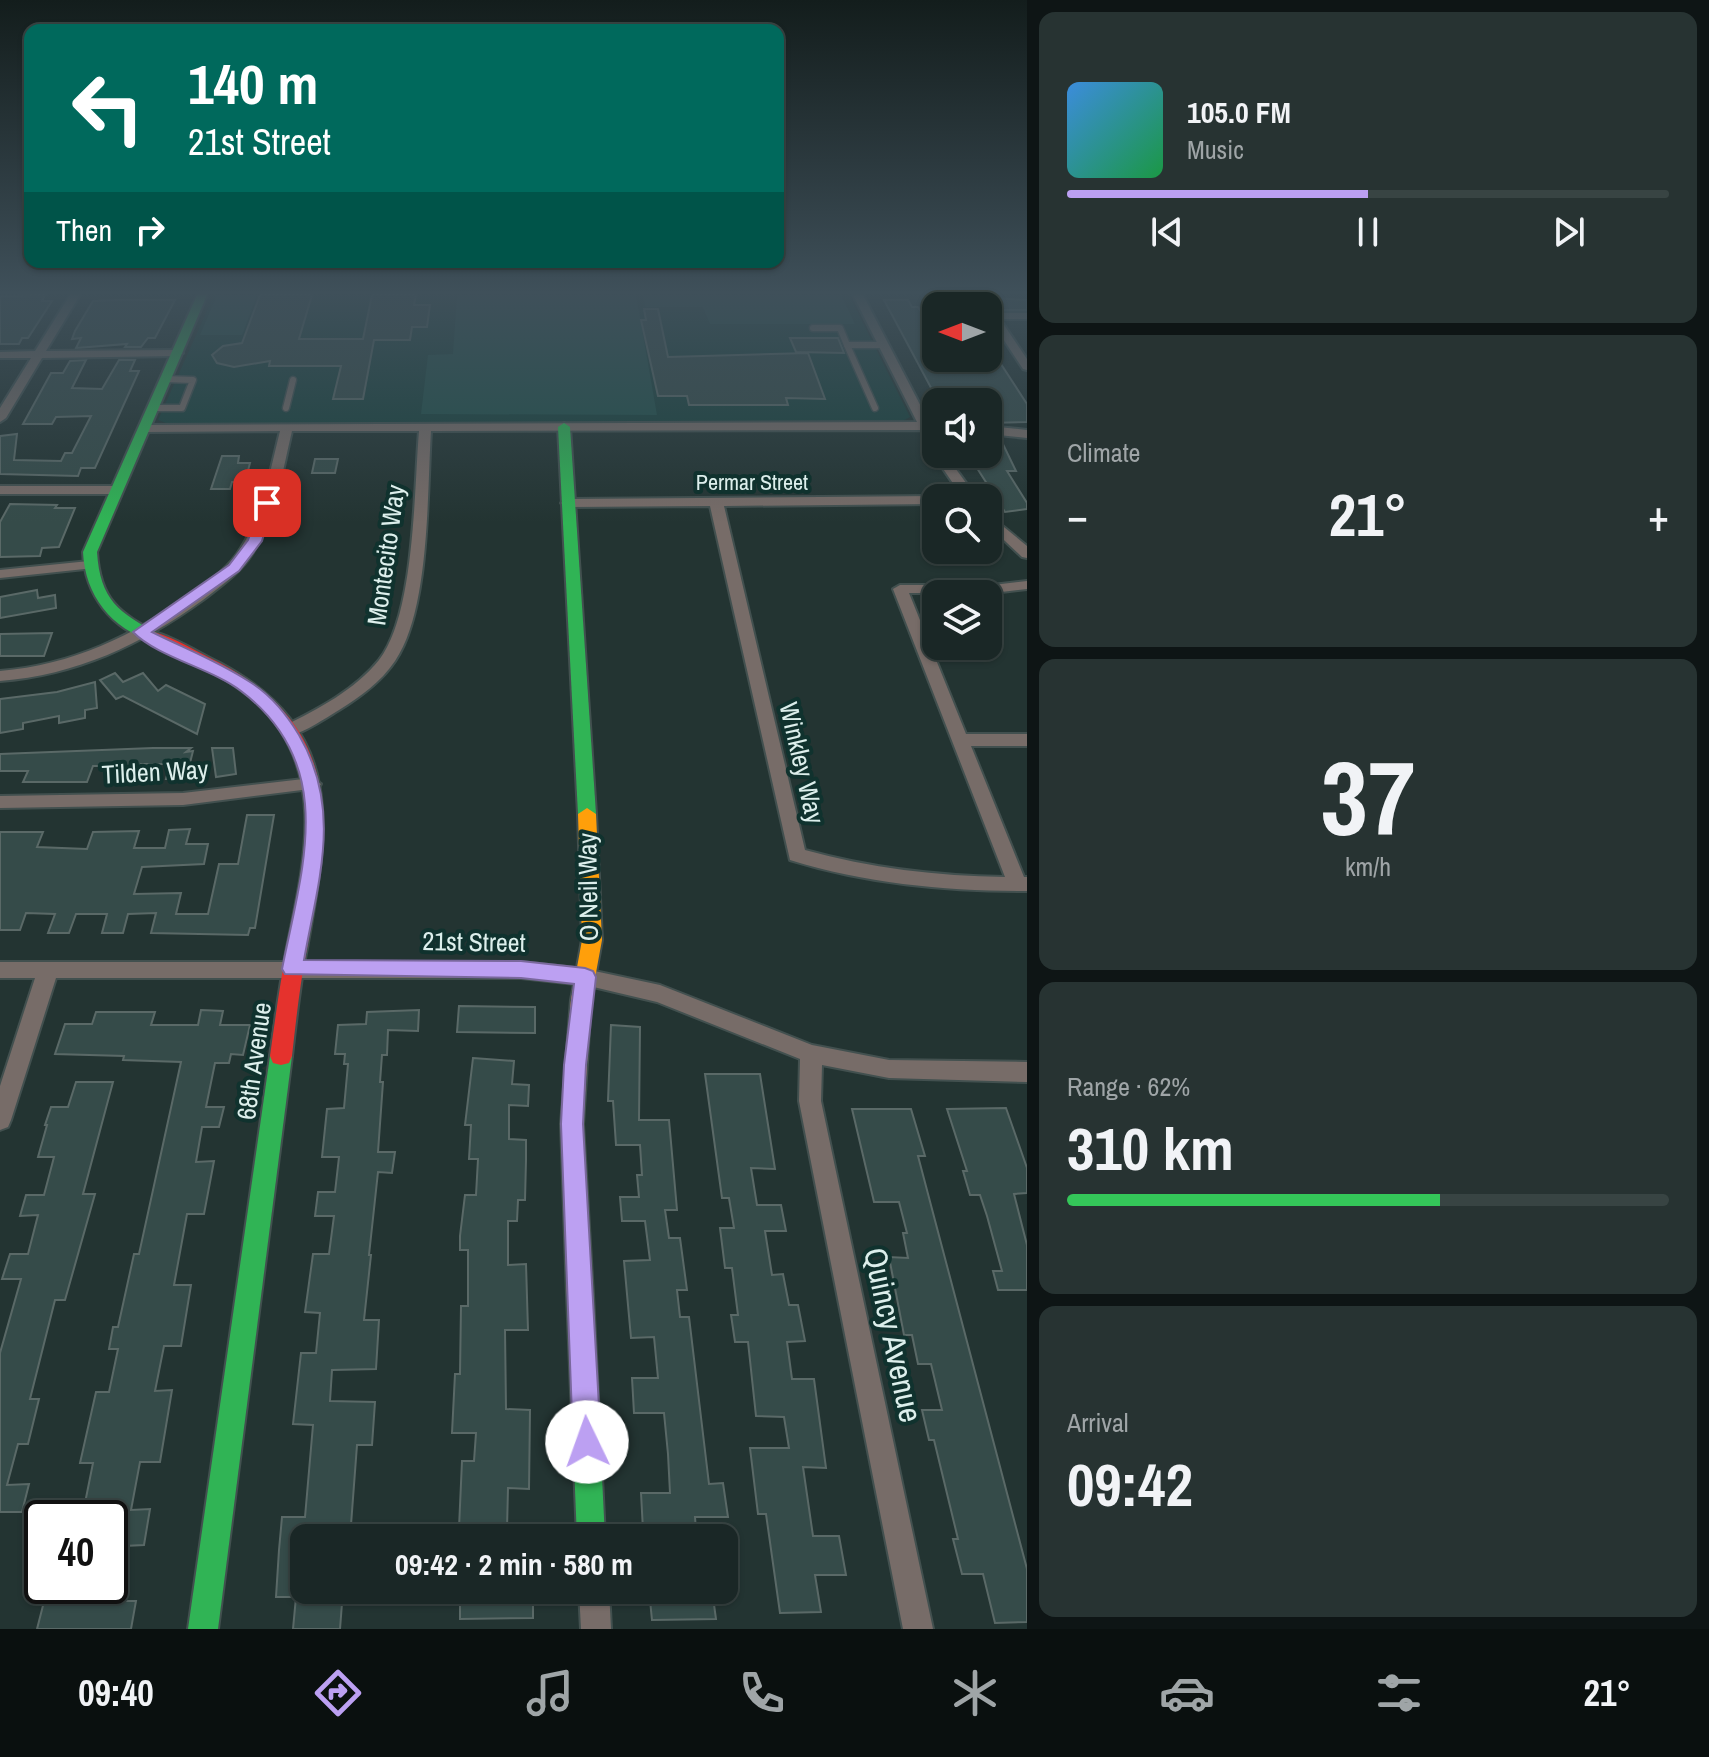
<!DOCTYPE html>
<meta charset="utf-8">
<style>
:root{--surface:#1a2726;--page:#273332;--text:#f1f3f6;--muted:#9fa5a7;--line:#384443;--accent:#bca0f2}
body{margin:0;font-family:"Archivo Narrow",sans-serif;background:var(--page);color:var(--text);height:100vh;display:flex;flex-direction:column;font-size:30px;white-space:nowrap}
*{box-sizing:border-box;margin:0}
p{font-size:26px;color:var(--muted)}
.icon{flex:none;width:44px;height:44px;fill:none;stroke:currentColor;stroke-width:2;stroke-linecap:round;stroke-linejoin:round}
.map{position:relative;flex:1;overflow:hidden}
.panel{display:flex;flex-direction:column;gap:12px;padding:12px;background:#0e1515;width:682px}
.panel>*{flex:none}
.guide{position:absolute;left:24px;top:24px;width:760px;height:244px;border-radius:16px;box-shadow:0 2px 6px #0004,0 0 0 2px var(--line);background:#00695c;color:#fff;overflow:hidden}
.needle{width:52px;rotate:270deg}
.fabs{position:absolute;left:922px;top:292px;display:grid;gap:16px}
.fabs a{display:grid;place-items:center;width:80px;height:80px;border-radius:16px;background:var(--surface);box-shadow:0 2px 6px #0004,0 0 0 2px var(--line);font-size:40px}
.speed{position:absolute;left:24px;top:1500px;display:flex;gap:16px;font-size:40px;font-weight:700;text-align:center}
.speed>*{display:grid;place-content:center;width:104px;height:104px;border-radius:50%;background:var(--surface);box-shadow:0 2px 6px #0004,0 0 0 2px var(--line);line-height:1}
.speed .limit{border:4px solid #111;border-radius:12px;background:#fff;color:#111}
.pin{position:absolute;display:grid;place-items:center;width:68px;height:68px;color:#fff;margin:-34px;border-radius:16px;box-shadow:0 4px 12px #0006}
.me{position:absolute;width:88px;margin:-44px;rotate:357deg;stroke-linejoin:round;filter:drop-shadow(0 0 6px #0008)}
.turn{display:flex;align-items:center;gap:28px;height:168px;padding:0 32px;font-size:36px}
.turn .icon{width:104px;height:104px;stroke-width:2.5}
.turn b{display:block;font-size:56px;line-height:68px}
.then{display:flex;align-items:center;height:76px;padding:0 32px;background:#0003;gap:16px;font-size:30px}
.big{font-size:60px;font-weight:800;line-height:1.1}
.panel .widget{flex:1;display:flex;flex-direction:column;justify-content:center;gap:12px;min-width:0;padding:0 28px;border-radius:16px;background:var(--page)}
.panel .dial{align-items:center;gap:0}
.dial b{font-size:104px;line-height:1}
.song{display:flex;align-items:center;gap:24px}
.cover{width:96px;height:96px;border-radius:12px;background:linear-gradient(135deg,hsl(210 70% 55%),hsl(140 70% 35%))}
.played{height:8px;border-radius:4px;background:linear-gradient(90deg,var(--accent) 50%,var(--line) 50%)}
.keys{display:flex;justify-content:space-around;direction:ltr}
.heat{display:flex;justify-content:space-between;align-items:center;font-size:44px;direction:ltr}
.charge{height:12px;border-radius:6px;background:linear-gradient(90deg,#34c759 62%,var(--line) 0)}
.trip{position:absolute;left:290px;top:1524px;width:448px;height:80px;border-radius:16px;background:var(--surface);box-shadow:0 2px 6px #0004,0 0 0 2px var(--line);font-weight:800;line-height:80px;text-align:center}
.menu{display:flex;height:128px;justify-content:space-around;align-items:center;background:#0a100f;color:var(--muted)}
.menu .icon{width:56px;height:56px}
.menu .active{color:var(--accent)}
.menu b{font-size:36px;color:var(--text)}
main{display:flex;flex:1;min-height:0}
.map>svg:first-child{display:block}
</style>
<main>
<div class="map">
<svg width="1027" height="1629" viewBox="0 0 1027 1629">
<rect width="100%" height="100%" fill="#233432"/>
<polygon fill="#18413c" points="214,295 849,295 910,417 903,421 659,423 166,423 158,420"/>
<g fill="#20504a">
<polygon points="217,295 257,295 242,335 200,335"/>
<polygon points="457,295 636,295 657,415 421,414 428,355 453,354"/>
<polygon points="643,295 841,295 855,324 710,324 703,307 645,307"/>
</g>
<g fill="#354b49" stroke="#5a6967" stroke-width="2">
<polygon points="45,295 42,301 52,301 28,338 22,338 19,344 0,344 0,296"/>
<polygon points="260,295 312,295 299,339 363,339 372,295 416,295 414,305 430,305 427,327 412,327 410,340 374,340 363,399 333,399 341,366 269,366 270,361 234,367 217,363 212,355 223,346 242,343"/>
<polygon points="992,298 1027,300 1027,310 1001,310"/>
<polygon points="117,300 175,300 155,338 148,338 141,347 125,347 127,344 76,348 81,338 72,339 75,331 93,301"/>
<polygon points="884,300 908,300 912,307 918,307 936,334 936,358 997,358 1027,404 1027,422 988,423 988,398 937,399"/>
<polygon points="644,309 658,309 668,357 808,353 825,399 786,398 788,405 689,405 687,396 658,396 641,320 646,320"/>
<polygon points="790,338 838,338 844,353 796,352"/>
<polygon points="86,360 72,388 102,389 119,360 135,360 130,371 139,371 95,468 81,468 78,476 0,474 0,436 17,434 14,460 61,461 65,453 72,453 91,416 56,417 52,424 23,424 51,373 63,373 70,361"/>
<polygon points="988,437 1000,438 1016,471 1007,471 1027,503 1027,509 1005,512 970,457 988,458"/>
<polygon points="222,456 239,456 238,463 250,463 245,482 232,482 230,489 211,489"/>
<polygon points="315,459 338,459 335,473 312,473"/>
<polygon points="10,504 57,505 55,508 75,508 59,547 42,548 40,556 0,557 0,522"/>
<polygon points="37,590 38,598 55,595 56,608 0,618 0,597"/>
<polygon points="52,633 44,656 0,656 0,634"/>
<polygon points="115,673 123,682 143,673 158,691 166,685 205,704 197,734 123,696 116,699 100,680"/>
<polygon points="95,682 97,708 85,710 85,718 59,723 59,716 23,723 23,729 0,733 0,699 57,692"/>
<polygon points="153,748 191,748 186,752 193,751 186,779 166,779 170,764 141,764 136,779 115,780 120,766 93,766 87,782 23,782 28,771 0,771 0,754"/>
<polygon points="212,748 233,748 236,774 216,777"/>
<polygon points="247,815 274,815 255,928 250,928 248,935 151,933 156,913 128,914 123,933 102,933 107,914 76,914 69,933 48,933 55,914 26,913 20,930 0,930 0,832 43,832 37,847 87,849 93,832 139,831 134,848 165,848 169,830 190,829 186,844 208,844 204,864 142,867 134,894 181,893 176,914 208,914 219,864 238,864"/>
<polygon points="459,1006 535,1007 535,1033 457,1032"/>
<polygon points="201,1010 223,1011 220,1025 250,1025 243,1055 231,1054 229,1063 215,1063 206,1107 224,1107 219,1127 202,1127 196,1162 214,1161 204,1214 187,1214 174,1285 191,1285 181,1346 164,1346 155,1391 172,1390 160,1462 140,1462 131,1510 150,1509 144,1545 124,1546 116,1581 110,1580 110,1518 82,1518 93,1463 80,1463 96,1392 109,1392 118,1349 109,1349 113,1327 118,1327 134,1254 139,1254 181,1062 123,1060 124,1056 55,1054 65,1024 92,1024 96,1012 155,1012 151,1025 198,1025"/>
<polygon points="419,1010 418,1031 388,1030 387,1055 382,1055 380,1082 383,1082 378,1152 395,1152 392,1173 378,1172 369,1255 371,1255 364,1320 379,1320 376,1369 332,1370 330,1401 375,1402 372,1445 357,1445 350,1538 304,1538 304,1590 343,1590 340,1629 293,1629 296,1597 276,1597 279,1550 282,1517 305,1517 313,1425 293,1424 301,1353 316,1353 320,1313 305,1312 313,1254 329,1254 334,1216 315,1216 318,1192 335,1192 339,1157 322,1157 327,1109 344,1108 348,1064 344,1064 345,1054 335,1054 338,1025 366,1024 367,1012"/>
<polygon points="611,1025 640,1027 639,1120 669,1120 677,1210 665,1210 669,1238 680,1238 687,1290 677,1290 680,1317 689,1317 709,1484 723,1483 728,1517 695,1517 696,1530 643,1530 641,1493 670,1493 668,1454 664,1413 634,1413 632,1378 658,1378 654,1337 631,1338 624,1261 650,1260 645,1221 622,1221 620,1197 639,1197 637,1175 642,1175 640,1145 616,1145 613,1101 608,1101"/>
<polygon points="473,1058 514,1061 512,1084 529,1085 528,1106 509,1105 509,1139 526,1140 526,1160 525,1200 518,1200 517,1221 508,1221 508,1265 526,1264 528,1330 505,1330 506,1409 530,1410 529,1489 508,1488 507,1529 459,1528 462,1461 474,1461 476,1433 452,1433 455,1374 460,1374 461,1306 468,1306 468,1250 460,1250 460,1236 465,1195 476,1195 478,1159 469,1159 471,1125 465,1125"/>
<polygon points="705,1074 760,1074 775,1169 751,1168 757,1205 781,1205 786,1231 765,1231 772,1275 783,1274 789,1305 798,1305 805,1341 787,1342 792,1379 814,1379 826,1468 803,1467 813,1536 839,1536 846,1575 815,1575 821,1612 780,1613 766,1514 758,1514 750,1448 789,1448 784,1417 756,1416 748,1342 735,1342 731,1315 738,1315 732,1268 725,1268 720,1228 734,1228 729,1198 722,1198"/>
<polygon points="76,1082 113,1082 83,1194 95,1194 65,1300 55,1300 30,1399 39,1399 28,1444 18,1444 7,1485 29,1484 22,1512 0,1512 0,1353 21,1279 2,1279 10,1254 28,1254 38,1215 20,1216 26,1195 44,1195 54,1157 38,1157 47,1125 45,1125 51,1107 68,1107"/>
<polygon points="1006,1108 1027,1168 1027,1193 1014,1194 1027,1245 1027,1290 998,1290 993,1271 1002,1271 987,1216 980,1195 970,1195 963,1171 967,1171 947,1109"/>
<polygon points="852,1109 911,1109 925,1156 918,1156 1027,1569 1027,1622 995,1623 983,1574 962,1574 953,1539 958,1539 934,1440 929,1440 922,1410 942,1410 931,1364 918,1364 912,1335 904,1335 889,1257 908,1258 903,1233 907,1233 899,1202 874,1202"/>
<polygon points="48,1586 115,1586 112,1601 136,1601 131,1629 37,1629"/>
<polygon points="460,1590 533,1590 533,1618 460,1619"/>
<polygon points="649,1590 712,1590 716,1619 652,1620"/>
</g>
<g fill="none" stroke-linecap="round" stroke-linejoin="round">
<g stroke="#42504f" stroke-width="9">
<g id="lane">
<polyline points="813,328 840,328 847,345 884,345"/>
<polyline points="847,345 875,408"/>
<polyline points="152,408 182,408 193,380 165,379"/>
<polyline points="286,408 293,380"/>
</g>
</g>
<g stroke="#42504f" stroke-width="4">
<g id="street">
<polygon points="70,295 80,295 46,351 177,350 183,353 177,356 42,358 6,418 0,422 0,408 31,358 0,358 0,352 35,351"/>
<path d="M853 295H863L929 422H936V430H933L936 436V454H945L977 498H963L933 454 934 451 921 430 431 431C427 493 430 610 395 661 381 682 360 697 339 710 324 719 307 731 290 736L282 730 284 726C318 709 355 690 379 660 415 614 414 490 419 431H292C282 473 276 517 252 554 240 573 221 586 203 600 141 645 76 675 0 681V671C72 665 133 636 192 594 210 581 229 568 241 548 263 513 270 471 280 431L144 432 140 431V425L917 422Z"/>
<polygon points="1027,313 1027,319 1000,319 1027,359 1027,370 1023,369 988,316 993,313"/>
<polygon points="988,426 1027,430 1027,438 988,434"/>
<polygon points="0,486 115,486 122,490 115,494 0,494"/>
<path d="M936 496 941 498H936V504L724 506 805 850C870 868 937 876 1005 877L893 589 900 585H993L1027 581V589L993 593H909L966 734H1027V746H971L1024 877H1027V891C946 891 868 884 790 860L710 506 568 507 561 503 568 499Z"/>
<polygon points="988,514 1027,546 1027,558 1022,557 988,525"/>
<polygon points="89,561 94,562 94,568 0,578 0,570"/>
<polygon points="312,778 321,784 318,788 183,805 0,808 0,796 183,793"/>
<polygon points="0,962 521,962 585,969 660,985 812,1045 889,1060 1027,1062 1027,1082 889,1078 822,1065 821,1101 933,1629 903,1629 799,1101 800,1059 657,1002 585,985 521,978 56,978 11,1120 8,1127 0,1130 0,1086 35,978 0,978"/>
<polygon points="579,1590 609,1590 611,1629 581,1629"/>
</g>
</g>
<g stroke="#42504f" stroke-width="4">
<g id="fast">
<path d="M197 295H207L97 552C100 600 119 613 159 634L162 637 154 642C111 629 85 595 83 552Z"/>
<polygon points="564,423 570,427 596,814 587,820 578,814 558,427"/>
<polygon points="281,1047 289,1049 292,1056 218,1629 188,1629 270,1056 273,1049"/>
<polygon points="580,1282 589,1286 593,1295 605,1538 577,1538 567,1295 571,1286"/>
</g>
</g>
<g stroke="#42504f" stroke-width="4">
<polygon id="slow" points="587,808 596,814 602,940 591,1000 583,1124 593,1295 589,1304 580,1308 571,1304 567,1295 561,1124 571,1000 582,940 578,814"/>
</g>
<g stroke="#42504f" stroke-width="4">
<path id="jam" d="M154 632C176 638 199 653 220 663 347 731 329 827 307 948 300 984 296 1020 292 1056L289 1063 281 1065 273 1063 270 1056C275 1020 280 983 287 947 303 868 328 775 263 709 232 677 188 660 149 640L146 637 149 634Z"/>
</g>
<use href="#lane" stroke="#776c68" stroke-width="6"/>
<use href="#street" fill="#776c68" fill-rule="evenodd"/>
<use href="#fast" fill="#30b455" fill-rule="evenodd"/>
<use href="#slow" fill="#ff9f0a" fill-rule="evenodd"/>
<use href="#jam" fill="#e5322d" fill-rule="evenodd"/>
</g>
<linearGradient id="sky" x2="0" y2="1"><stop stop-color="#131d1c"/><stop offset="0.56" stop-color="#3f505a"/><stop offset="1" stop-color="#3f505a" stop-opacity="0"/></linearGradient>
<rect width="1027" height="523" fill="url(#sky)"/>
<path fill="#bca0f2" stroke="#7a689d" stroke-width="2" d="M262 500 273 503 262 541 239 571 152 632C184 648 220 662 250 682 271 695 287 715 299 735 343 810 318 881 304 960L521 961 585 968 593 971 596 977 586 1065 583 1124 601 1442 597 1452 587 1456 577 1452 573 1442 561 1124 564 1065 574 984 521 978 285 974 282 969C302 868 339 765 241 691 213 669 157 657 133 632L229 565 248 540Z"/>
<g text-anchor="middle" stroke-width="8" stroke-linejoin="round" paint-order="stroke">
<g font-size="22" fill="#ddefec" stroke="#10322e">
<text x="752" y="490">Permar Street</text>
</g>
<g font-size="26" fill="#ddefec" stroke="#10322e">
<text transform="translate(386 555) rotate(-82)" y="9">Montecito Way</text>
<text transform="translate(802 763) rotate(77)" y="9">Winkley Way</text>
<text transform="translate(155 772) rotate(-3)" y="9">Tilden Way</text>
<text transform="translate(588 887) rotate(-91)" y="9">O Neil Way</text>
<text transform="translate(474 942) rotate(1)" y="9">21st Street</text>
<text transform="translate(254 1061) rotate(-82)" y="9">68th Avenue</text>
</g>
<g font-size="32" fill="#ddefec" stroke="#10322e">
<text transform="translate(893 1335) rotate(78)" y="11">Quincy Avenue</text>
</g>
</g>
</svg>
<div class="fabs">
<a><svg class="needle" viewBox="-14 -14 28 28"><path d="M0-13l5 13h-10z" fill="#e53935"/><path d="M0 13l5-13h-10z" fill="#9fa5a7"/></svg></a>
<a><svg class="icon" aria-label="sound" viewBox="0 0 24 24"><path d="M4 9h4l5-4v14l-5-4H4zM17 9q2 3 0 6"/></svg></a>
<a><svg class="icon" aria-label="search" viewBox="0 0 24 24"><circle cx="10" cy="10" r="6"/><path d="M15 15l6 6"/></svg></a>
<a><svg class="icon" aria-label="layers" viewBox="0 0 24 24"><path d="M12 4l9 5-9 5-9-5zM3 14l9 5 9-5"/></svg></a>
</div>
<div class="speed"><div class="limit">40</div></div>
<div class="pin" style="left:267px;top:503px;background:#d93025"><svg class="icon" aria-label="arrive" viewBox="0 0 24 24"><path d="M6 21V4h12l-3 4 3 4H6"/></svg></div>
<svg class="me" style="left:587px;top:1442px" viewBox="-20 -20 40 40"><circle r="19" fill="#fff"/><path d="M0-13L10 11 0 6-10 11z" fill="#bca0f2"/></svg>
<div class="trip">09:42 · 2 min · 580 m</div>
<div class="guide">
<div class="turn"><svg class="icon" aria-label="left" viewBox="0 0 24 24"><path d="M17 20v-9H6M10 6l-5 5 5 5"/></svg><div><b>140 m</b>21st Street</div></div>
<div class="then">Then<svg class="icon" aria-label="right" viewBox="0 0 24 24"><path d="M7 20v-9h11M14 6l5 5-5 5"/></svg></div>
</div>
</div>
<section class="panel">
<div class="widget">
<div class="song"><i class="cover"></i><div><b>105.0 FM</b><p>Music</p></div></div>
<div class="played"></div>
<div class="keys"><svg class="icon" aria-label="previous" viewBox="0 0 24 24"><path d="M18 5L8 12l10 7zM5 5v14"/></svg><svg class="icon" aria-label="pause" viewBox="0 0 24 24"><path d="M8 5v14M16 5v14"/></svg><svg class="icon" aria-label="next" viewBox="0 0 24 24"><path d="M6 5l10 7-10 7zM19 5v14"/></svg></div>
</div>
<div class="widget"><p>Climate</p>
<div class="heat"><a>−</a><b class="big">21°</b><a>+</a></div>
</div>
<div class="widget dial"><b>37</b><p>km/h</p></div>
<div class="widget"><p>Range · 62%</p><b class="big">310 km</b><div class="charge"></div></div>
<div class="widget"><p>Arrival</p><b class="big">09:42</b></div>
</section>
</main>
<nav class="menu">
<b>09:40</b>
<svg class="icon active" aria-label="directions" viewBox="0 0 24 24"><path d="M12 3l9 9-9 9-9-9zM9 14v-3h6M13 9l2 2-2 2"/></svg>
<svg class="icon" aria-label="music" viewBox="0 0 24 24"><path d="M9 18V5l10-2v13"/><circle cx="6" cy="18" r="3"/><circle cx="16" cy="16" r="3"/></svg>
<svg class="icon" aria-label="phone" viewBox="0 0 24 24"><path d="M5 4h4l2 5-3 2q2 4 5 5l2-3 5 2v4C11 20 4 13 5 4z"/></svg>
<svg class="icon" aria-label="climate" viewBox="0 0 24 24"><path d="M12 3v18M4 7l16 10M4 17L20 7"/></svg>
<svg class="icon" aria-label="car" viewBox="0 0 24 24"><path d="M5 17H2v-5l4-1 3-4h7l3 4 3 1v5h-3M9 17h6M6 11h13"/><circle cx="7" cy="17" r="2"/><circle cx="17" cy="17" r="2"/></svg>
<svg class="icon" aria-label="filters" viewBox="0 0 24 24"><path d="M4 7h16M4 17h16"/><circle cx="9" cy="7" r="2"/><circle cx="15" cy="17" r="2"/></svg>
<b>21°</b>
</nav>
